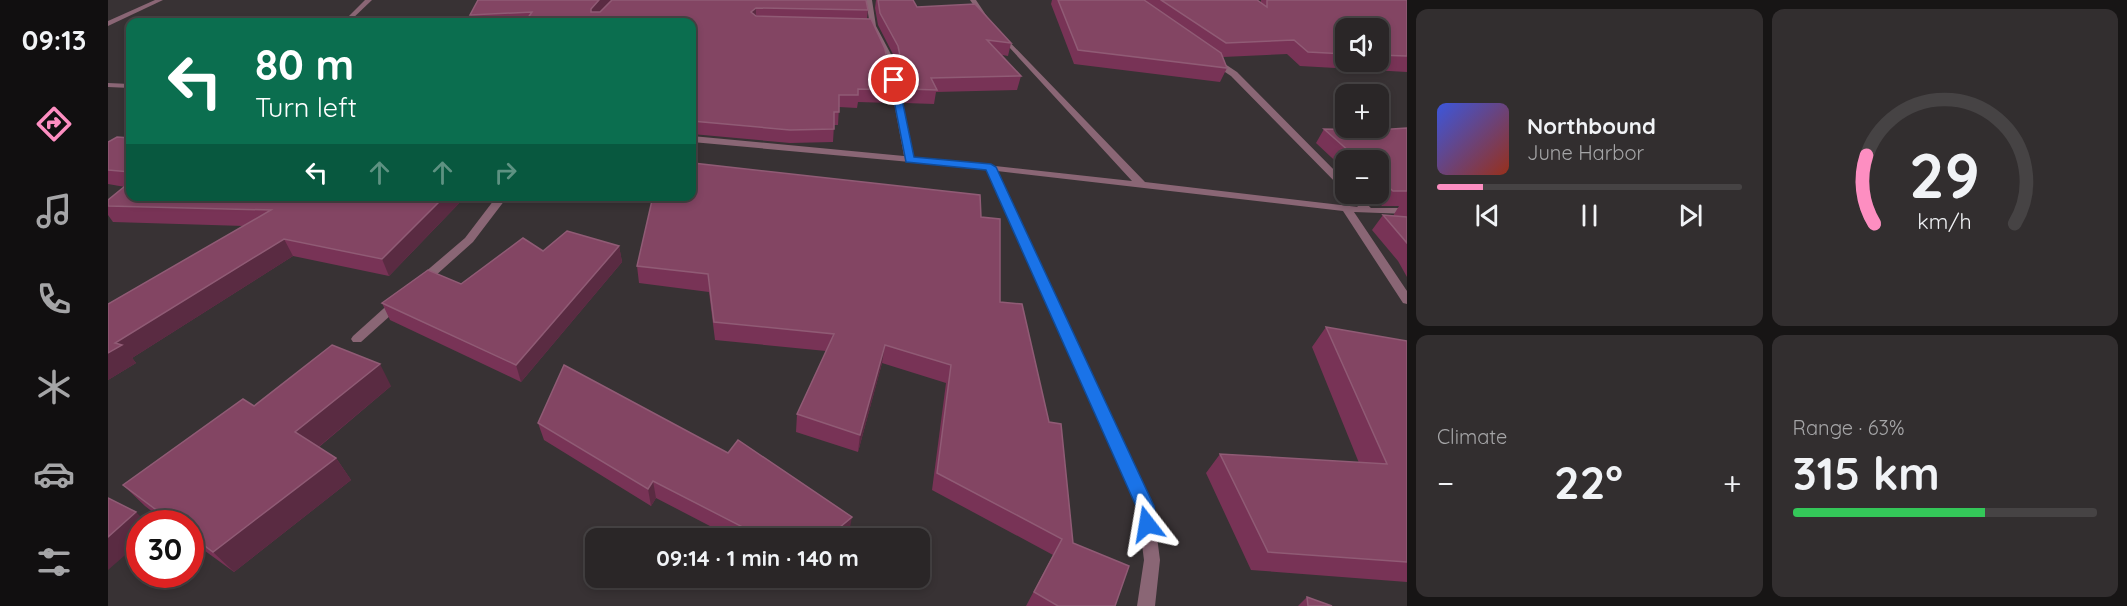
<!DOCTYPE html>
<meta charset="utf-8">
<style>
:root{--surface:#2a2627;--page:#322e2f;--text:#f1f3f6;--muted:#a5a5a7;--line:#464344;--accent:#fd8ec1}
body{margin:0;font-family:Quicksand,sans-serif;background:var(--page);color:var(--text);height:100vh;display:flex;flex-direction:column;font-size:22px;white-space:nowrap}
*{box-sizing:border-box;margin:0}
p{font-size:20px;color:var(--muted)}
.icon{flex:none;width:33px;height:33px;fill:none;stroke:currentColor;stroke-width:2;stroke-linecap:round;stroke-linejoin:round}
.map{position:relative;flex:1;overflow:hidden}
.details{display:flex;flex-direction:column;gap:9px;padding:9px;background:#171515;width:720px}
.details>*{flex:none}
.banner{position:absolute;left:18px;top:18px;width:570px;height:183px;border-radius:12px;box-shadow:0 3px 9px #0003,0 0 0 2px var(--line);background:#0b6e4f;color:#fff;overflow:hidden}
.controls{position:absolute;left:1227px;top:18px;display:grid;gap:12px}
.controls a{display:grid;place-items:center;width:54px;height:54px;border-radius:12px;background:var(--surface);box-shadow:0 3px 9px #0003,0 0 0 2px var(--line);font-size:30px}
.speed{position:absolute;left:18px;top:510px;display:flex;gap:12px;font-size:30px;font-weight:700;text-align:center}
.speed>*{display:grid;place-content:center;width:78px;height:78px;border-radius:50%;background:var(--surface);box-shadow:0 3px 9px #0003,0 0 0 2px var(--line);line-height:1}
.speed .limit{border:9px solid #d22;background:#fff;color:#111}
.pin{position:absolute;display:grid;place-items:center;width:51px;height:51px;color:#fff;margin:-26px;border:3px solid #fff;border-radius:50%;box-shadow:0 2px 6px #0007}
.me{position:absolute;width:66px;margin:-33px;rotate:346deg;stroke-linejoin:round;filter:drop-shadow(0 0 4px #0008)}
.turn{display:flex;align-items:center;gap:21px;height:126px;padding:0 30px;font-size:27px}
.turn .icon{width:78px;height:78px;stroke-width:2.5}
.turn b{display:block;font-size:42px;line-height:51px}
.lanes{display:flex;align-items:center;height:57px;padding:0 30px;background:#0003;justify-content:center;gap:30px;direction:ltr}
.lanes .off{opacity:.35}
.big{font-size:45px;font-weight:800;line-height:1.1}
.details .card{flex:1;display:flex;flex-direction:column;justify-content:center;gap:9px;min-width:0;padding:0 21px;border-radius:12px;background:var(--page)}
.details .dial{align-items:center;gap:0}
.dial svg{height:156px;overflow:visible;fill:none;stroke:var(--line);stroke-width:7;stroke-linecap:round;text-anchor:middle}
.dial text{fill:var(--text);stroke:none}
.song{display:flex;align-items:center;gap:18px}
.cover{width:72px;height:72px;border-radius:9px;background:linear-gradient(135deg,hsl(230 70% 55%),hsl(10 70% 35%))}
.played{height:6px;border-radius:3px;background:linear-gradient(90deg,var(--accent) 15%,var(--line) 15%)}
.keys{display:flex;justify-content:space-around;direction:ltr}
.heat{display:flex;justify-content:space-between;align-items:center;font-size:33px;direction:ltr}
.charge{height:9px;border-radius:4px;background:linear-gradient(90deg,#34c759 63%,var(--line) 0)}
.details .tiles{flex:1;display:grid;gap:9px;grid-template-columns:repeat(2,1fr)}
.trip{position:absolute;left:477px;top:528px;width:345px;height:60px;border-radius:12px;background:var(--surface);box-shadow:0 3px 9px #0003,0 0 0 2px var(--line);font-weight:800;line-height:60px;text-align:center}
main{display:flex;flex:1;min-height:0}
.menu{display:flex;flex-direction:column;width:108px;justify-content:space-around;align-items:center;background:#110f10;color:var(--muted)}
.menu .icon{width:42px;height:42px}
.menu .on{color:var(--accent)}
.menu b{font-size:27px;color:var(--text)}
.map>svg:first-child{display:block}
</style>
<main>
<nav class="menu">
<b>09:13</b>
<svg class="icon on" aria-label="directions" viewBox="0 0 24 24"><path d="M12 3l9 9-9 9-9-9zM9 14v-3h6M13 9l2 2-2 2"/></svg>
<svg class="icon" aria-label="music" viewBox="0 0 24 24"><path d="M9 18V5l10-2v13"/><circle cx="6" cy="18" r="3"/><circle cx="16" cy="16" r="3"/></svg>
<svg class="icon" aria-label="phone" viewBox="0 0 24 24"><path d="M5 4h4l2 5-3 2q2 4 5 5l2-3 5 2v4C11 20 4 13 5 4z"/></svg>
<svg class="icon" aria-label="climate" viewBox="0 0 24 24"><path d="M12 3v18M4 7l16 10M4 17L20 7"/></svg>
<svg class="icon" aria-label="car" viewBox="0 0 24 24"><path d="M5 17H2v-5l4-1 3-4h7l3 4 3 1v5h-3M9 17h6M6 11h13"/><circle cx="7" cy="17" r="2"/><circle cx="17" cy="17" r="2"/></svg>
<svg class="icon" aria-label="filters" viewBox="0 0 24 24"><path d="M4 7h16M4 17h16"/><circle cx="9" cy="7" r="2"/><circle cx="15" cy="17" r="2"/></svg>
</nav>
<div class="map">
<svg width="1299" height="606" viewBox="0 0 1299 606">
<rect width="100%" height="100%" fill="#383234"/>
<g fill="none" stroke-linecap="round" stroke-linejoin="round">
<g fill="#8a6675" fill-rule="evenodd">
<polygon points="47,0 55,0 0,26 0,21"/>
<polygon points="257,0 264,0 241,22 235,22"/>
<polygon points="758,0 764,0 768,26 786,60 805,157 1024,181 889,34 888,33 891,31 1037,182 1250,207 1238,194 1248,194 1263,208 1299,208 1299,214 1246,212 1299,291 1299,304 1295,303 1235,211 889,171 1045,506 1052,560 1047,606 1029,606 1036,560 1029,506 879,169 584,142 584,136 796,156 778,60 762,26"/>
<polygon points="862,0 868,0 880,18 879,19 875,19"/>
<polygon points="1102,58 1108,58 1129,72 1238,182 1238,191 1235,190 1123,76 1102,62"/>
<polygon points="0,83 22,84 22,88 0,87"/>
<polygon points="389,196 400,196 365,242 317,285 309,285 307,282 309,279 357,238"/>
<polygon points="289,299 295,303 293,306 253,342 245,342 243,339 245,336 285,300"/>
</g>
</g>
<g fill="#783356" fill-rule="evenodd">
<polygon points="504,0 760,10 759,19 785,90 784,103 750,102 749,108 731,107 730,125 726,125 725,142 682,143 584,134 584,22 364,22 362,15"/>
<polygon points="768,0 805,0 809,7 903,43 900,56 894,55 913,76 909,90 828,92 826,104 797,103 788,60 770,25 767,8"/>
<path d="M944 0H1149L1153 3V0H1299V72L1192 66 1179 54 1115 57 1119 68 1112 82 966 64 943 4ZM1238 28H1270V62H1238Z"/>
<polygon points="1299,128 1299,277 1290,261 1264,230 1275,215 1285,216 1291,206 1274,206 1261,194 1270,194 1270,160 1238,160 1238,171 1208,143 1216,129 1269,130"/>
<polygon points="22,138 22,196 358,196 281,276 185,256 24,358 28,363 0,380 0,304 136,226 5,222 0,215 0,200 17,187 0,184 0,142"/>
<polygon points="586,149 587,163 873,217 892,302 965,543 1007,606 918,606 945,555 824,490 838,383 774,363 750,452 688,432 689,414 718,351 607,340 601,292 531,283 529,266"/>
<polygon points="511,246 514,262 413,382 282,320 274,303 353,284 435,251"/>
<polygon points="1218,327 1299,341 1299,582 1143,570 1098,473 1112,454 1251,463 1204,347"/>
<polygon points="283,386 211,447 228,458 243,480 126,572 82,540 82,524 60,524 37,506 15,485 146,406"/>
<polygon points="430,423 741,533 735,538 625,538 548,498 543,506 436,440"/>
<polygon points="1199,597 1224,606 1190,606"/>
</g>
<g fill="#5a2b42">
<polygon points="491,0 503,0 484,20 483,9"/>
<polygon points="648,8 648,19 643,12"/>
<polygon points="337,196 358,196 281,276 274,259"/>
<polygon points="176,239 185,256 24,358 28,363 0,380 0,353 7,343"/>
<polygon points="511,246 514,262 413,382 408,365"/>
<polygon points="777,345 774,363 750,452 752,435"/>
<polygon points="272,364 283,386 202,454 187,432"/>
<polygon points="228,458 243,480 126,572 105,552"/>
<polygon points="545,481 548,498 543,506 540,489"/>
<polygon points="28,512 40,524 32,524 32,542 0,570 0,537"/>
<polygon points="744,517 741,533 735,538 719,538"/>
</g>
<g fill="#834563" stroke="#905b75" stroke-width="1.5">
<polygon points="370,0 491,0 483,9 483,12 492,12 504,0 758,0 760,10 648,8 643,12 648,16 763,19 777,49 785,90 750,89 750,95 731,95 731,112 726,112 726,129 682,130 584,121 584,22 417,22 424,12 362,15"/>
<polygon points="770,0 805,0 809,7 867,4 903,43 879,40 913,76 823,78 829,90 799,89 790,46 772,13"/>
<polygon points="950,0 1036,0 1113,53 1119,68 970,50"/>
<polygon points="1053,0 1149,0 1159,7 1159,0 1299,0 1299,56 1270,55 1270,28 1238,28 1238,54 1200,52 1186,40 1118,43"/>
<polygon points="1299,128 1299,191 1285,191 1270,178 1270,160 1251,160 1216,129 1269,130"/>
<polygon points="9,137 22,138 22,172 0,170 0,142"/>
<polygon points="584,149 586,149 585,163 872,195 873,217 892,219 892,302 914,304 941,422 953,424 965,543 1021,566 1007,606 950,606 926,592 954,539 829,473 843,365 777,345 752,435 689,414 726,334 606,322 600,274 529,266 545,196 584,196"/>
<polygon points="22,182 22,196 337,196 274,259 176,239 7,343 14,345 0,353 0,304 163,210 0,206 0,200"/>
<polygon points="1275,215 1299,217 1299,243"/>
<polygon points="459,231 511,246 408,365 274,303 320,270 353,284 415,238 435,251"/>
<polygon points="1218,327 1299,341 1299,562 1160,552 1112,454 1279,464"/>
<polygon points="224,345 272,364 187,432 228,458 105,552 82,535 82,524 67,524 15,485 135,399 146,406"/>
<polygon points="456,365 620,453 630,440 744,517 719,538 656,538 545,481 540,489 430,423"/>
<polygon points="0,498 28,512 0,537"/>
<polygon points="1199,597 1224,606 1200,606"/>
</g>
<polygon fill="#1a73e8" stroke="#114b97" stroke-width="1.5" points="786,77 790,80 806,157 883,164 888,167 1046,506 1049,524 1046,530 1039,532 1033,530 1028,506 878,170 798,162 782,80"/>
</svg>
<div class="controls">
<a><svg class="icon" aria-label="sound" viewBox="0 0 24 24"><path d="M4 9h4l5-4v14l-5-4H4zM17 9q2 3 0 6"/></svg></a>
<a>+</a>
<a>−</a>
</div>
<div class="speed"><div class="limit">30</div></div>
<div class="pin" style="left:786px;top:80px;background:#d93025"><svg class="icon" aria-label="arrive" viewBox="0 0 24 24"><path d="M6 21V4h12l-3 4 3 4H6"/></svg></div>
<svg class="me" style="left:1039px;top:524px" viewBox="-20 -20 40 40"><path d="M0-17L14 15 0 8-14 15z" fill="#1a73e8" stroke="#fff" stroke-width="4"/></svg>
<div class="trip">09:14 · 1 min · 140 m</div>
<div class="banner">
<div class="turn"><svg class="icon" aria-label="left" viewBox="0 0 24 24"><path d="M17 20v-9H6M10 6l-5 5 5 5"/></svg><div><b>80 m</b>Turn left</div></div>
<div class="lanes"><svg class="icon" aria-label="left" viewBox="0 0 24 24"><path d="M17 20v-9H6M10 6l-5 5 5 5"/></svg><svg class="icon off" aria-label="ahead" viewBox="0 0 24 24"><path d="M12 20V5M6 11l6-6 6 6"/></svg><svg class="icon off" aria-label="ahead" viewBox="0 0 24 24"><path d="M12 20V5M6 11l6-6 6 6"/></svg><svg class="icon off" aria-label="right" viewBox="0 0 24 24"><path d="M7 20v-9h11M14 6l5 5-5 5"/></svg></div>
</div>
</div>
<section class="details">
<div class="tiles">
<div class="card">
<div class="song"><i class="cover"></i><div><b>Northbound</b><p>June Harbor</p></div></div>
<div class="played"></div>
<div class="keys"><svg class="icon" aria-label="previous" viewBox="0 0 24 24"><path d="M18 5L8 12l10 7zM5 5v14"/></svg><svg class="icon" aria-label="pause" viewBox="0 0 24 24"><path d="M8 5v14M16 5v14"/></svg><svg class="icon" aria-label="next" viewBox="0 0 24 24"><path d="M6 5l10 7-10 7zM19 5v14"/></svg></div>
</div>
<div class="card dial"><svg viewBox="0 0 100 80">
<path d="M14 69A42 42 0 1 1 86 69"/>
<path d="M14 69A42 42 0 0 1 10 34" stroke="#fd8ec1"/>
<text x="50" y="56" font-size="32" font-weight="700">29</text>
<text x="50" y="72" font-size="11">km/h</text>
</svg></div>
<div class="card"><p>Climate</p>
<div class="heat"><a>−</a><b class="big">22°</b><a>+</a></div>
</div>
<div class="card"><p>Range · 63%</p><b class="big">315 km</b><div class="charge"></div></div>
</div>
</section>
</main>
